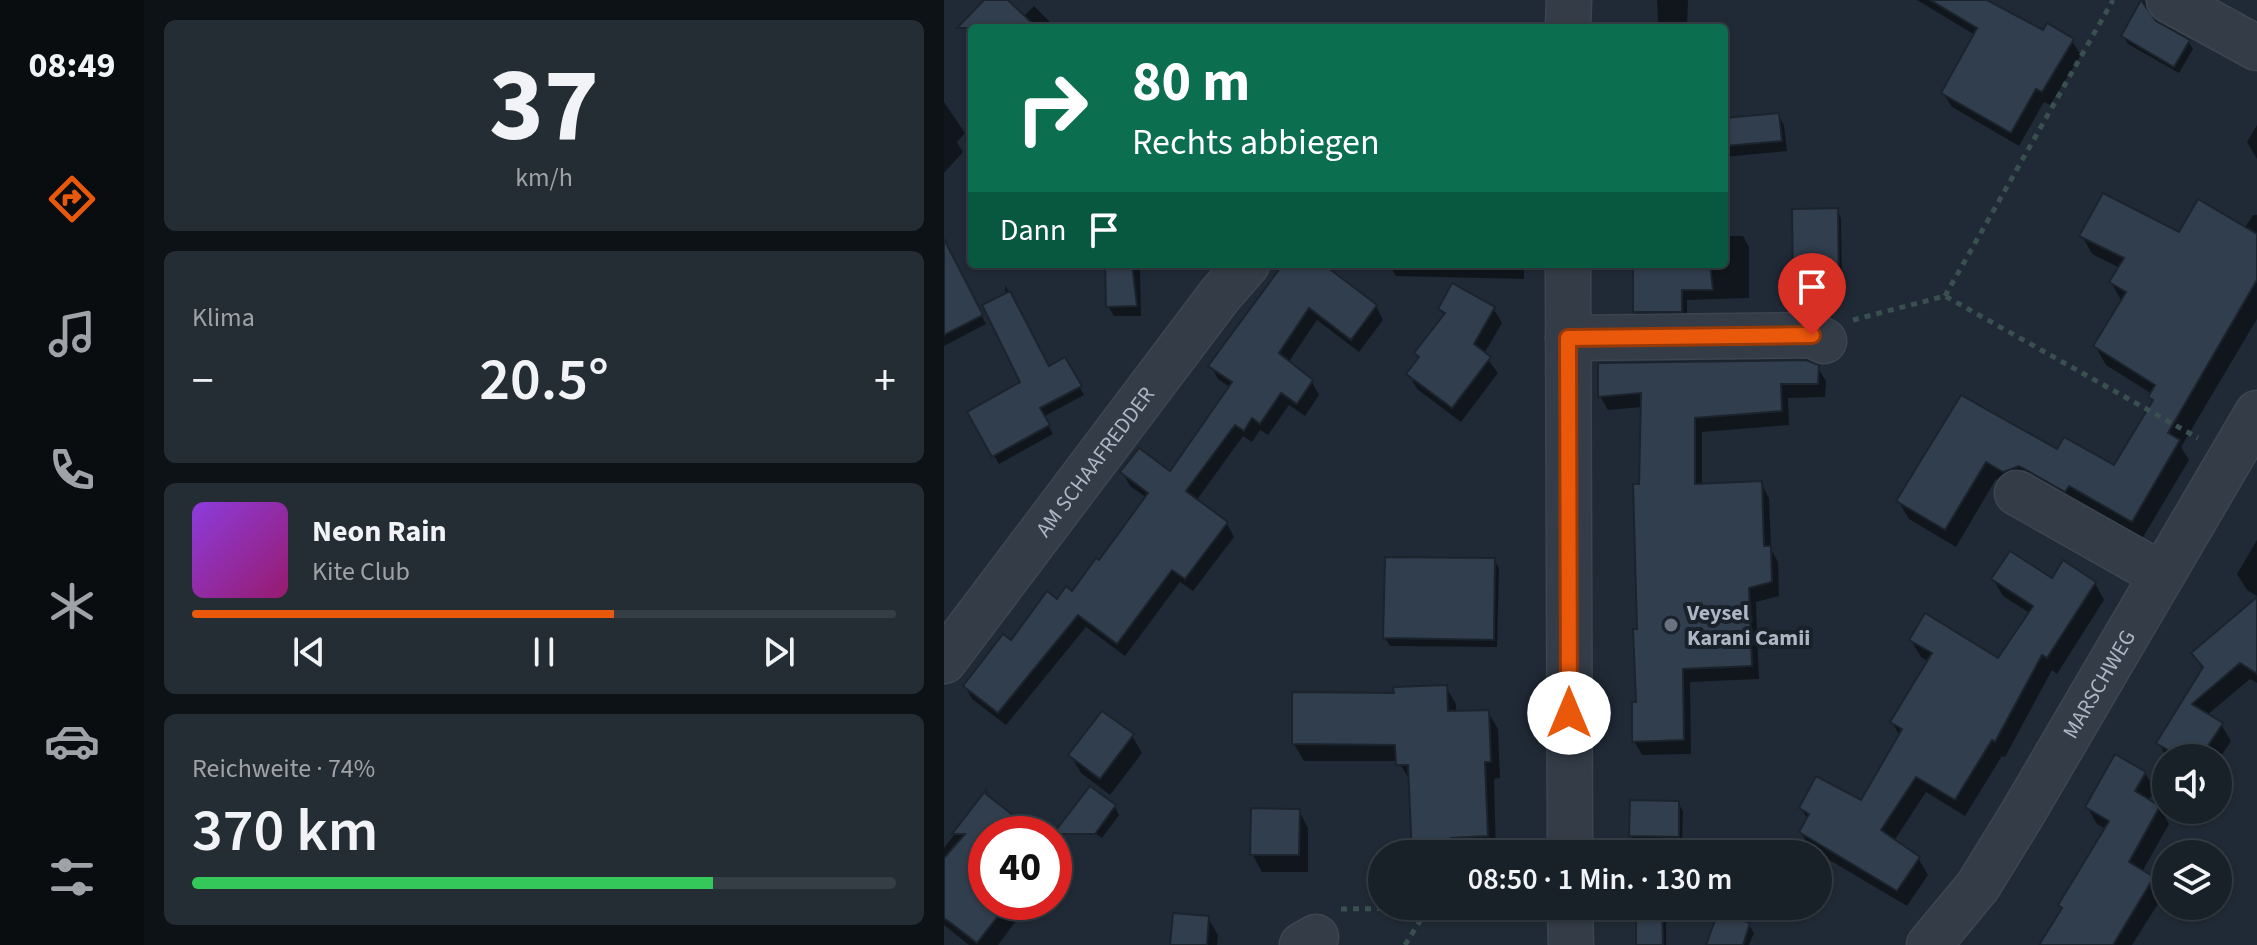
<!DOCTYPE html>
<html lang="de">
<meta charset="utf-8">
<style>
:root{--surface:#182028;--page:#252d34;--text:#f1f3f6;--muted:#9fa3a8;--line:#363e45;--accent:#ea580c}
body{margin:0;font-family:"Source Sans 3",sans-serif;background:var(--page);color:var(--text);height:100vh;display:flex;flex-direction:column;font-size:30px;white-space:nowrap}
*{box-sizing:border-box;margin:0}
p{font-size:26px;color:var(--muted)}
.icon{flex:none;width:44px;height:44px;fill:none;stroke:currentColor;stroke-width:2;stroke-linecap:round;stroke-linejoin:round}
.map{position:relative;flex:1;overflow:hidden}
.side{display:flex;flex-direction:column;gap:20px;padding:20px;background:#0d1216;width:800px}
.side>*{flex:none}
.guide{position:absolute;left:24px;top:24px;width:760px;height:244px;border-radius:8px;box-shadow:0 2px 6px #0004,0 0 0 2px var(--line);background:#0b6e4f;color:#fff;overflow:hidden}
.controls{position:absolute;left:1208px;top:744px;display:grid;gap:16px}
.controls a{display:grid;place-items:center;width:80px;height:80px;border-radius:50%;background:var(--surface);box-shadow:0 2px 6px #0004,0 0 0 2px var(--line);font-size:40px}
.speed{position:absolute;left:24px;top:816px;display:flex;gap:16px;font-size:40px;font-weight:700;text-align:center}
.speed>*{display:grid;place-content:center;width:104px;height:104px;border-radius:50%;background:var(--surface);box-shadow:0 2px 6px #0004,0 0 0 2px var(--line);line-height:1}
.speed .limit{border:12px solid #d22;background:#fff;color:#111}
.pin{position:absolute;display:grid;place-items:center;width:68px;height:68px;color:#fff;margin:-82px -34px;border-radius:50% 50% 50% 0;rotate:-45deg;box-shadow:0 0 8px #0007}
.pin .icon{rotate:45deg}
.me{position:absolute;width:88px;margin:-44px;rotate:0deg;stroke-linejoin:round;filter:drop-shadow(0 0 6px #0008)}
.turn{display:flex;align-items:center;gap:28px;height:168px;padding:0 32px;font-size:36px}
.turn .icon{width:104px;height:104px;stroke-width:2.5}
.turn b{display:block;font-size:56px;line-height:68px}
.then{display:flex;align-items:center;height:76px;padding:0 32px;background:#0003;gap:16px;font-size:30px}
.big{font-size:60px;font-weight:600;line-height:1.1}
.side .tile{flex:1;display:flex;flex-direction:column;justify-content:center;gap:12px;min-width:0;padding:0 28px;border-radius:12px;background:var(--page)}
.side .dial{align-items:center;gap:0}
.dial b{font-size:104px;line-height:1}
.song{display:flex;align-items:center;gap:24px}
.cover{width:96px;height:96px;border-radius:12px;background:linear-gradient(135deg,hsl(270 70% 55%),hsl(320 70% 35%))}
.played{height:8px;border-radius:4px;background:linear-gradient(90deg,var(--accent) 60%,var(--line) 60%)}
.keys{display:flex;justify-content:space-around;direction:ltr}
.heat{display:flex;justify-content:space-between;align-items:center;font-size:44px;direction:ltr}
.charge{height:12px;border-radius:6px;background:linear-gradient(90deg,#34c759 74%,var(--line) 0)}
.trip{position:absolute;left:424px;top:840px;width:464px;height:80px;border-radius:40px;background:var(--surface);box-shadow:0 2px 6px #0004,0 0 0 2px var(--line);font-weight:600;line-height:80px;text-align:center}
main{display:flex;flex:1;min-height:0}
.dock{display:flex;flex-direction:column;width:144px;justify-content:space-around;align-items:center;background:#0a0d10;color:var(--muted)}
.dock .icon{width:56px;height:56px}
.dock .selected{color:var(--accent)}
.dock b{font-size:36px;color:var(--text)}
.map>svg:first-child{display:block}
</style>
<main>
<nav class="dock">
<b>08:49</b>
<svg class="icon selected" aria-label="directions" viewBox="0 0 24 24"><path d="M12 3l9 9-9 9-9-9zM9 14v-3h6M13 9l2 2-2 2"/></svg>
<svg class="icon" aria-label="music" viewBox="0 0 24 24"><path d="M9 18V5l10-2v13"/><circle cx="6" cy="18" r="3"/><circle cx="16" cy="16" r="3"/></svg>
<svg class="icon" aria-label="phone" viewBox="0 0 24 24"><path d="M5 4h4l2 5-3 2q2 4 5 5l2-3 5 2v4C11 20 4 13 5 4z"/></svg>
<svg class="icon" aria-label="climate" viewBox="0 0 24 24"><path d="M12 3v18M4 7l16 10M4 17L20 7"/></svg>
<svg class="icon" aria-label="car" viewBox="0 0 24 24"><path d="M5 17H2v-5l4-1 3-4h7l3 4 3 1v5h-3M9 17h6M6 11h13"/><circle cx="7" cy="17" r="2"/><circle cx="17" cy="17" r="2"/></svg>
<svg class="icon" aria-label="filters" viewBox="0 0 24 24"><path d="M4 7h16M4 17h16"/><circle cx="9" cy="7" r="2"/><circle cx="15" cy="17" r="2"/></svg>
</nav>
<section class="side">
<div class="tile dial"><b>37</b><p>km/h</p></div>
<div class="tile"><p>Klima</p>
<div class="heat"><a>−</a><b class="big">20.5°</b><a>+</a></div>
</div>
<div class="tile">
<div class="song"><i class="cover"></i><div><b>Neon Rain</b><p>Kite Club</p></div></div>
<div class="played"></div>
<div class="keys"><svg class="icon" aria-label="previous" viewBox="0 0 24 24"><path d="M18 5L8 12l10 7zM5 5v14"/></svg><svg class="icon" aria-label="pause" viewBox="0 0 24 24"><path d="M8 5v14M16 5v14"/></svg><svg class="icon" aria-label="next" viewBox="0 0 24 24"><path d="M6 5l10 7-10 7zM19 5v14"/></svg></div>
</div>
<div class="tile"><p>Reichweite · 74%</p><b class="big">370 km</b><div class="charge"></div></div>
</section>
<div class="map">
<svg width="1313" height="945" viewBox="0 0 1313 945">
<rect width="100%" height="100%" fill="#202a36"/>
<g fill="#0007">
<polygon points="43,0 61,0 79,17 90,6 112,28 29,28"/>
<polygon points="713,0 744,0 743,28 683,28 683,23 714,22"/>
<polygon points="973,0 1039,0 1099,33 1128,41 1137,55 1106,105 1100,102 1075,146 1008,107 999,93 1031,35"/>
<polygon points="1200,0 1206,17 1244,41 1249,49 1235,73 1184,44 1179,36"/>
<polygon points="548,27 549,28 483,28"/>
<polygon points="0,102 21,133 13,142 19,152 0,173"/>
<polygon points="834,115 840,125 843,151 780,157 780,120"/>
<polygon points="1313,125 1313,159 1303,142"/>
<polygon points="893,210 897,218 898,289 856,290 851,282"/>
<polygon points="1309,215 1313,215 1313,319 1237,447 1245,460 1198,539 1136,503 1132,509 1071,490 1052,479 1012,547 965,519 954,501 1018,397 1114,452 1171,467 1210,403 1208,394 1162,365 1151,346 1178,302 1167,282 1176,268 1148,254 1138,236 1300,229"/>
<polygon points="780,236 799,236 805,247 805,298 743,300 743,322 697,322 691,312 691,264 780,264"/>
<polygon points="10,262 42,324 0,346 0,267"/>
<polygon points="161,264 196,264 197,316 170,316 164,306"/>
<polygon points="341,264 376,264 432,306 439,320 415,352 373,320 344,363 368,382 375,395 361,416 345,405 324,435 316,430 308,442 299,436 252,501 283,524 290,537 249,591 236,582 181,656 142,627 62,725 28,699 21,686 113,601 128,594 155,563 203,498 186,486 179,473 227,474 287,388 274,379 267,366"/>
<polygon points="445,264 580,264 580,279 452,276"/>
<polygon points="61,285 105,369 121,360 140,395 99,417 109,434 55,464 26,413 79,383 65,354"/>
<polygon points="549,308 558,323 540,354 554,373 517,422 473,389 465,374 501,317 496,309"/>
<polygon points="873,366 882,381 881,397 844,398 845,425 758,432 758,485 817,483 825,498 827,549 834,562 835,596 812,602 815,679 746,682 747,754 698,755 690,741 694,704 698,407 664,410 656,396"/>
<polygon points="1313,540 1313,596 1303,590 1293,574"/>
<polygon points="550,560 555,568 553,647 446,646 441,638"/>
<polygon points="1049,579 1151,583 1160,600 1113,674 1108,670 1061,757 1058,756 1021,816 982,792 950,841 974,858 984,875 963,906 867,849 857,832 864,820 857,808 918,803 956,736 948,722 985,662 977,657 967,640 1055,660 1087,614 1059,596"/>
<polygon points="1313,599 1313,683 1306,679 1263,715 1277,724 1287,741 1274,761 1274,758 1223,758 1215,743 1259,671 1250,654"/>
<polygon points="502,687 512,704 512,713 544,712 554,729 556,778 550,779 552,852 450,854 450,840 469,840 467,782 454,761 360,761 350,744 452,695"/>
<polygon points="188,736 198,753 166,795 137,773 127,756"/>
<polygon points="1201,773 1211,790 1204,801 1215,807 1225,824 1198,872 1209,879 1219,896 1188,945 1097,945 1119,910 1116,905 1162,829 1153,824 1143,807"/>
<polygon points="40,795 90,834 42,834 42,902 86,902 54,945 25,945 0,925 0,848"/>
<polygon points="734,803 739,811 738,844 692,844 687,836"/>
<polygon points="171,807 175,815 158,838 133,820"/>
<polygon points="355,811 364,828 364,872 318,872 308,854"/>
<polygon points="110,853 116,863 110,871"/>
<polygon points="454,906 516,906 516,915 460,916"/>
<polygon points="717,908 722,916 722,945 694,945"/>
<polygon points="264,918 274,935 273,945 228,945"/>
<polygon points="805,925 810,933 805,945 764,945"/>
</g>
<g fill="#313e4d" stroke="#1b232d" stroke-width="2">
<polygon points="40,0 64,0 93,28 13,28"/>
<polygon points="986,0 1043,0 1099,30 1103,23 1130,39 1098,92 1092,89 1067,133 997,93 1033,28"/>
<polygon points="1197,0 1212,21 1246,40 1230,67 1177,36"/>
<polygon points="835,113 838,141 780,146 780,118"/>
<polygon points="1159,193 1235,232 1254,199 1313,234 1313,280 1224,433 1236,440 1188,522 1125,486 1121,492 1075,466 1059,472 1042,462 1001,530 952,501 1017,395 1113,449 1120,437 1170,465 1209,400 1204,397 1211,385 1149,346 1182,292 1165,282 1180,258 1135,236"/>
<polygon points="894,208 895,282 849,283 848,209"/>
<polygon points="0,239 39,315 0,335"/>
<polygon points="161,264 188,264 193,306 162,307"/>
<polygon points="339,264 379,264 433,305 407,340 365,308 335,353 369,380 353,404 337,393 316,424 308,418 300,431 291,425 242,491 284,522 241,579 228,570 173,644 134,615 54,713 19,686 59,634 67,640 103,591 113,599 122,586 128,591 152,558 155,560 204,493 176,472 195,448 226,471 288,382 264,366"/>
<polygon points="689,264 766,264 769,290 738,290 738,312 689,312"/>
<polygon points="508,283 551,307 530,344 547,357 508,408 462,374 475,357 470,353 501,313 494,309"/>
<polygon points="66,291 105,366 121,357 138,386 96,408 106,425 48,457 23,412 76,382 38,305"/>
<polygon points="862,360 875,365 874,384 837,384 838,411 751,418 751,484 818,481 820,546 827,546 828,582 805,588 808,666 739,669 740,740 688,742 688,702 692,702 689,629 693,629 689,484 695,484 697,393 654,397 654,363"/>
<polygon points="1066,551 1108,578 1119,560 1152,582 1103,658 1098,655 1051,742 1048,740 1011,800 972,777 937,830 976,857 953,891 855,832 865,814 855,808 872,776 917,800 958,729 946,722 988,653 965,640 981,613 1054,658 1089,606 1047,579"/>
<polygon points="441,557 551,558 550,640 439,638"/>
<polygon points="1313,597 1313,674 1296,663 1248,704 1279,723 1256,758 1237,758 1212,743 1259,667 1247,653"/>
<polygon points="503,685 504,711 545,710 547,762 541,762 544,836 507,838 507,854 468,854 464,765 452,765 451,745 348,744 348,692 450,693 449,687"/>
<polygon points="158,711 190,734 156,779 124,755"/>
<polygon points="1171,754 1202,772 1191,791 1216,806 1185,862 1210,877 1169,945 1095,945 1118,908 1114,905 1165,821 1141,807"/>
<polygon points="146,786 172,805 151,834 109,834"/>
<polygon points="42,790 42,794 93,834 42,834 42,902 65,902 33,943 0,918 0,858 21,834 8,834"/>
<polygon points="686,800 735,801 735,837 685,836"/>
<polygon points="307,808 356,809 355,855 306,855"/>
<polygon points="718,906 719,945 692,945 692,907"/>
<polygon points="774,912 806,923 799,945 762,945"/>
<polygon points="229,913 265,916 263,945 226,945"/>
</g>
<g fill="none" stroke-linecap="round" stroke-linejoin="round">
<g stroke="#3c4550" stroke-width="47">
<g id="minor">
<polyline points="1225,0 1313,48"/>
<polyline points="624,28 625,0"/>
<polyline points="624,264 626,854"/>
<polyline points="624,338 868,335 880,341"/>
<polyline points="1073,493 1218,575"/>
<path id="s1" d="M0 661 276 295 303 264"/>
<polyline points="626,906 627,945"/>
<polyline points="358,945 372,937"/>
<path id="s2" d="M985 945 1034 886 1080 811 1313 413"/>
</g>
</g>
<g stroke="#3a4f50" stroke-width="5" stroke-dasharray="6 6" stroke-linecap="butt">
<polyline points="1001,296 1169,0"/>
<polyline points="909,320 1001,296 1254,438"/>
<polyline points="397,909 483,908"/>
<polyline points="461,945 484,908 589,909"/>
</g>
<use href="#minor" stroke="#333c47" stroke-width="44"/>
</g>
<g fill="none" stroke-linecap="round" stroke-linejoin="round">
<g stroke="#983908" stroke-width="20">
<polyline id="route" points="625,713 624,338 868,335"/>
</g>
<use href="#route" stroke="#ea580c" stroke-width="14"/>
</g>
<circle fill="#6b7280" stroke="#19212b" stroke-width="3" cx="727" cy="625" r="8"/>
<g text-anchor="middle" stroke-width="8" stroke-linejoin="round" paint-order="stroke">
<g font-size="22" fill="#adb6c4" stroke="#19212b">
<text dy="8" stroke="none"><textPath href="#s1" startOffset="250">AM SCHAAFREDDER</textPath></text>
<text dy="8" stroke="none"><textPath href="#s2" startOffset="312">MARSCHWEG</textPath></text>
</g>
<g font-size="22" font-weight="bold" fill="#adb6c4" stroke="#19212b" text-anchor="start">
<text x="743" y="620">Veysel<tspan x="743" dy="25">Karani Camii</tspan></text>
</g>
</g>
</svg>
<div class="controls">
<a><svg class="icon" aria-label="sound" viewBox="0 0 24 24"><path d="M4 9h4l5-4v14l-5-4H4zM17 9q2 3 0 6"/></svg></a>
<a><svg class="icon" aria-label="layers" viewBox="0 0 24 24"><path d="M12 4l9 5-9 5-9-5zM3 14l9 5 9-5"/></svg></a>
</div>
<div class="speed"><div class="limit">40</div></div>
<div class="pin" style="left:868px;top:335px;background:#d93025"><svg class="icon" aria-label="arrive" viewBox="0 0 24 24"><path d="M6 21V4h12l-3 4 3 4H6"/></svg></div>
<svg class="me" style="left:625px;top:713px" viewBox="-20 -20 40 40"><circle r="19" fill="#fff"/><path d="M0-13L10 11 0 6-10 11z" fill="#ea580c"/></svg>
<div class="trip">08:50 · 1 Min. · 130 m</div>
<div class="guide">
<div class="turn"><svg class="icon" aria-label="right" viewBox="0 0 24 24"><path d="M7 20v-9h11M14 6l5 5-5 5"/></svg><div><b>80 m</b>Rechts abbiegen</div></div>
<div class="then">Dann<svg class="icon" aria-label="arrive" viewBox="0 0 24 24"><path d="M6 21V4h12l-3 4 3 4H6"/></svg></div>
</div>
</div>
</main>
